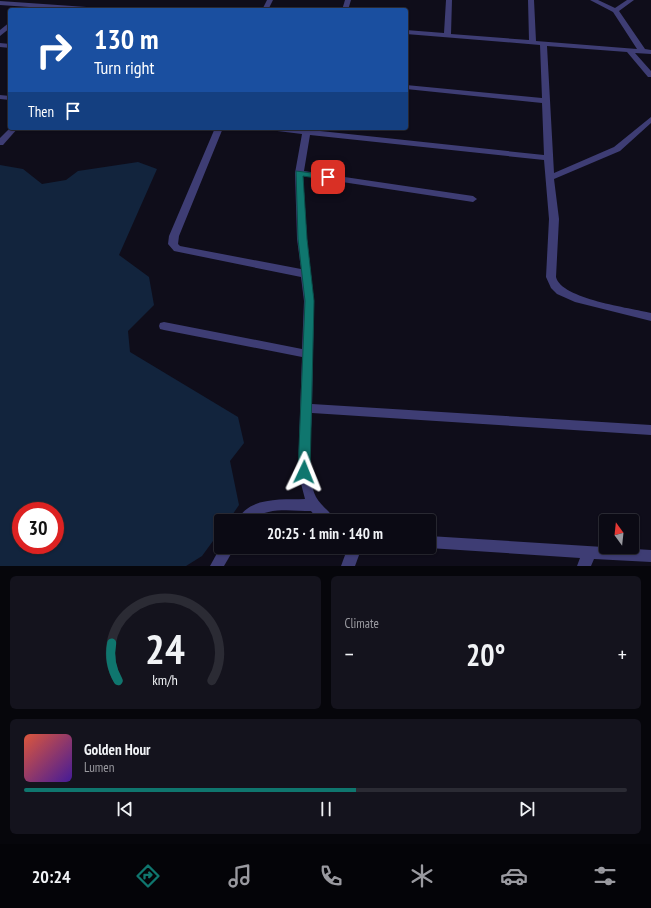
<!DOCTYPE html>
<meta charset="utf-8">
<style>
:root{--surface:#0b0a14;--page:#14131d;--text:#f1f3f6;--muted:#9a9aa0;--line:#2b2b34;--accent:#0f766e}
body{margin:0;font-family:"PT Sans Narrow",sans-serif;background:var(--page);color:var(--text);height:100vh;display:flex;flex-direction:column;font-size:15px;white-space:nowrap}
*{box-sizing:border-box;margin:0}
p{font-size:13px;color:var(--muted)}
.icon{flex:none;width:22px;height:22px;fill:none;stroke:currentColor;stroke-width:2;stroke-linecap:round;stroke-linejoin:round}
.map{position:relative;height:566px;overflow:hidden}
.panel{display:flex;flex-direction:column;gap:10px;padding:10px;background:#06060b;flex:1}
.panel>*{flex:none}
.top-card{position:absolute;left:8px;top:8px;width:400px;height:122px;border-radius:4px;box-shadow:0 1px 3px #0004,0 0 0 1px var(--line);background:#1a4fa0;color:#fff;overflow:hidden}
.needle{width:26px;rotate:345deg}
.controls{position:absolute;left:599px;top:514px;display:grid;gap:8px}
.controls a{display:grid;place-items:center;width:40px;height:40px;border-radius:4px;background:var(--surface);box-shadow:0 1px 3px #0004,0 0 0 1px var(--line);font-size:20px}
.speed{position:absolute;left:12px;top:502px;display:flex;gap:8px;font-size:20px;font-weight:700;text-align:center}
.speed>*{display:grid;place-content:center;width:52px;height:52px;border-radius:50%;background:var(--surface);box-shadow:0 1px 3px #0004,0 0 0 1px var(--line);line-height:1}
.speed .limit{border:6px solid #d22;background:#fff;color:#111}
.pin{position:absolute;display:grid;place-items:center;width:34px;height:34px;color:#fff;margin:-17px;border-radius:8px;box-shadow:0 2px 6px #0006}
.me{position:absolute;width:44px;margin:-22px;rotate:2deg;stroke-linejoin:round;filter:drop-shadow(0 0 3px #0008)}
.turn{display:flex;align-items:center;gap:14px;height:84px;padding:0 20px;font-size:18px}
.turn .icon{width:52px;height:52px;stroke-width:2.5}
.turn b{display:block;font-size:28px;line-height:34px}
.then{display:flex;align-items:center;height:38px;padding:0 20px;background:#0003;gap:8px;font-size:15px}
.big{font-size:30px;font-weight:700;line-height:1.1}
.panel .card{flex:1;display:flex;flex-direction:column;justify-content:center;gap:6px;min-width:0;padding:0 14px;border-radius:6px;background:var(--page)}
.panel .dial{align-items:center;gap:0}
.dial svg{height:104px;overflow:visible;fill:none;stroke:var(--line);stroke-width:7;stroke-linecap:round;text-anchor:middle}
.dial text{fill:var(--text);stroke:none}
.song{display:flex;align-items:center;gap:12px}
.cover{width:48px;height:48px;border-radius:6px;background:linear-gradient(135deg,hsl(10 70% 55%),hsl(260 70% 35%))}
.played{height:4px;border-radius:2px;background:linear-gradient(90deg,var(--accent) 55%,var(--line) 55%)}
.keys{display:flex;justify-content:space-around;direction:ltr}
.heat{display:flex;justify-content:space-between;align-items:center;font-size:22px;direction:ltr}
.panel .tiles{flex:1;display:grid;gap:10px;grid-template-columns:1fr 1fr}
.card:last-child{grid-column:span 2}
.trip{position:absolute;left:214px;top:514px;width:222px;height:40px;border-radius:4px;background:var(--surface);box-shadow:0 1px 3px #0004,0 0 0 1px var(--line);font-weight:700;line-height:40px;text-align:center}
.tabs{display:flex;height:64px;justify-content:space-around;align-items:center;background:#040408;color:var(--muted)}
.tabs .icon{width:28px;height:28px}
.tabs .selected{color:var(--accent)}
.tabs b{font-size:18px;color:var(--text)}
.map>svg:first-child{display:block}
</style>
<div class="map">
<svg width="651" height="566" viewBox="0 0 651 566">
<rect width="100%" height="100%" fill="#0f0d1a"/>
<path fill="#12243d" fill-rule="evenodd" d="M138 162 157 169 119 255 149 277 154 305 128 331 130 352 238 417 244 443 230 461 239 505 228 521H221V530L202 556 186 566H0V165L23 169 42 184 66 180 78 171ZM21 511H55V545H21Z"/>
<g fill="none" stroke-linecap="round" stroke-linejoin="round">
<g fill="#3e3d74" fill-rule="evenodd">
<polygon points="267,0 273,0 268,10 262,10"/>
<polygon points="345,0 351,0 348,10 342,10"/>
<path d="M446 0H452L451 34 529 40 528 0H534L536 41 637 49 613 12 590 0H598L615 8 627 0H634L619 11 645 49 651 50V54L635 53 651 71V77H648L627 52 547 46 554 173 614 147 651 117V123L620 151 554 179 559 219 556 277C561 299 631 308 651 313V321L575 302 557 294 551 288 546 277 549 219 544 160 310 135 304 171 473 196 477 199 473 202 303 176 307 239 314 301 312 404 651 425V435L312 413C311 438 305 474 316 497 321 506 331 512 336 521H319L311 511C293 511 265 506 252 521H237C249 496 282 500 305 499L298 472 302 357 164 330 160 329 159 326 160 323 164 322 302 349 304 301 301 277 174 251 168 244 169 236 215 128H223L179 236 178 244 180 246 301 269 297 239 295 173 302 134 269 130 265 128H311V130L544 155 542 103 406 89V85L542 98 540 45 406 34V30L444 33Z"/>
<polygon points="0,1 101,8 104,10 73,10 0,5"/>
<polygon points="10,22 10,28 0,36 0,30"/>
<polygon points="0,43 10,44 10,48 0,47"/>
<polygon points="0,95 10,96 10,100 0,99"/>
<polygon points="10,128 18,128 3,145 0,145 0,138"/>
<polygon points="429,536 651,550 651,562 594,559 591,566 577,566 580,558 429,548 426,547 429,547"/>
<polygon points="221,546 235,547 224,566 210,566"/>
<polygon points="348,547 362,547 355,566 341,566"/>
</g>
</g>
<polygon fill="#0f766e" stroke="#0a4d48" points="296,171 328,175 332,177 328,180 303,176 307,239 314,301 310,472 308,475 304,477 300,475 298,472 305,301 298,239"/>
</svg>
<div class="controls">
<a><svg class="needle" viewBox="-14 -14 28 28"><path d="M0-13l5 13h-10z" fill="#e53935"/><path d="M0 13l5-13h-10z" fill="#9a9aa0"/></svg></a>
</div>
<div class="speed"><div class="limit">30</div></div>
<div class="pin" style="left:328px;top:177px;background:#d93025"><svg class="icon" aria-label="arrive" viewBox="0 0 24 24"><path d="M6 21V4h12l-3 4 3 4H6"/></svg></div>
<svg class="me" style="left:304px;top:472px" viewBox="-20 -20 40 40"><path d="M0-17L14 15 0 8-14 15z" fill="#0f766e" stroke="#fff" stroke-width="4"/></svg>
<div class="trip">20:25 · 1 min · 140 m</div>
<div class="top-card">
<div class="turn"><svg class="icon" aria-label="right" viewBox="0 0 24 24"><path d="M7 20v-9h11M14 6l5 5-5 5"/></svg><div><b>130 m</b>Turn right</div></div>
<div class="then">Then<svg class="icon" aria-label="arrive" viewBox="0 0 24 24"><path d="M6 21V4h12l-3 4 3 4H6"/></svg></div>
</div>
</div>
<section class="panel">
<div class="tiles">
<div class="card dial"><svg viewBox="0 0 100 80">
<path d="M14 69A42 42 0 1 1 86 69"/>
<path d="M14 69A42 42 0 0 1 9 40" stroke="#0f766e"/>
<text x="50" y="56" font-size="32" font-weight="700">24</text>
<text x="50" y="72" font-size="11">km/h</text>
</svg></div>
<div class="card"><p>Climate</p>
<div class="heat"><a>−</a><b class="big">20°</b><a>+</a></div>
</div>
<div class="card">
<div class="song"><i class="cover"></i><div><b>Golden Hour</b><p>Lumen</p></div></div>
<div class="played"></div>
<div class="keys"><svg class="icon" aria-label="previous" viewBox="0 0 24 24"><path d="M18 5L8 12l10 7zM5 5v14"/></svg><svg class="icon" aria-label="pause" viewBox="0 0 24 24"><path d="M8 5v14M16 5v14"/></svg><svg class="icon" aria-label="next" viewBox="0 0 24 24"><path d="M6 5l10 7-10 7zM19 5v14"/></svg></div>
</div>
</div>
</section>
<nav class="tabs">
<b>20:24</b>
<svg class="icon selected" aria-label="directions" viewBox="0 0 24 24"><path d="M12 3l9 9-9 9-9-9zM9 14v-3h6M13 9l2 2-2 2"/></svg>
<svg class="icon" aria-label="music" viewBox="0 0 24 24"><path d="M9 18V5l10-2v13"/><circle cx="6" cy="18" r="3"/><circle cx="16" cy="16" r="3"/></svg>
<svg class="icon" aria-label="phone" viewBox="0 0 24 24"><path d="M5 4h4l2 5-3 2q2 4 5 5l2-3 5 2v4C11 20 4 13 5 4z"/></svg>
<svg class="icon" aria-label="climate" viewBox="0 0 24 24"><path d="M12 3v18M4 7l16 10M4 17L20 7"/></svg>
<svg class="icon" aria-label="car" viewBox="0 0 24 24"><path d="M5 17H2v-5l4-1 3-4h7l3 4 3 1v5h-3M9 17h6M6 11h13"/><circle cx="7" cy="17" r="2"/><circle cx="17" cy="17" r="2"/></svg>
<svg class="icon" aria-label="filters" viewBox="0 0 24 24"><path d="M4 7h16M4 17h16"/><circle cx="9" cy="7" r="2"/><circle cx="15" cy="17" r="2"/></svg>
</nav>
